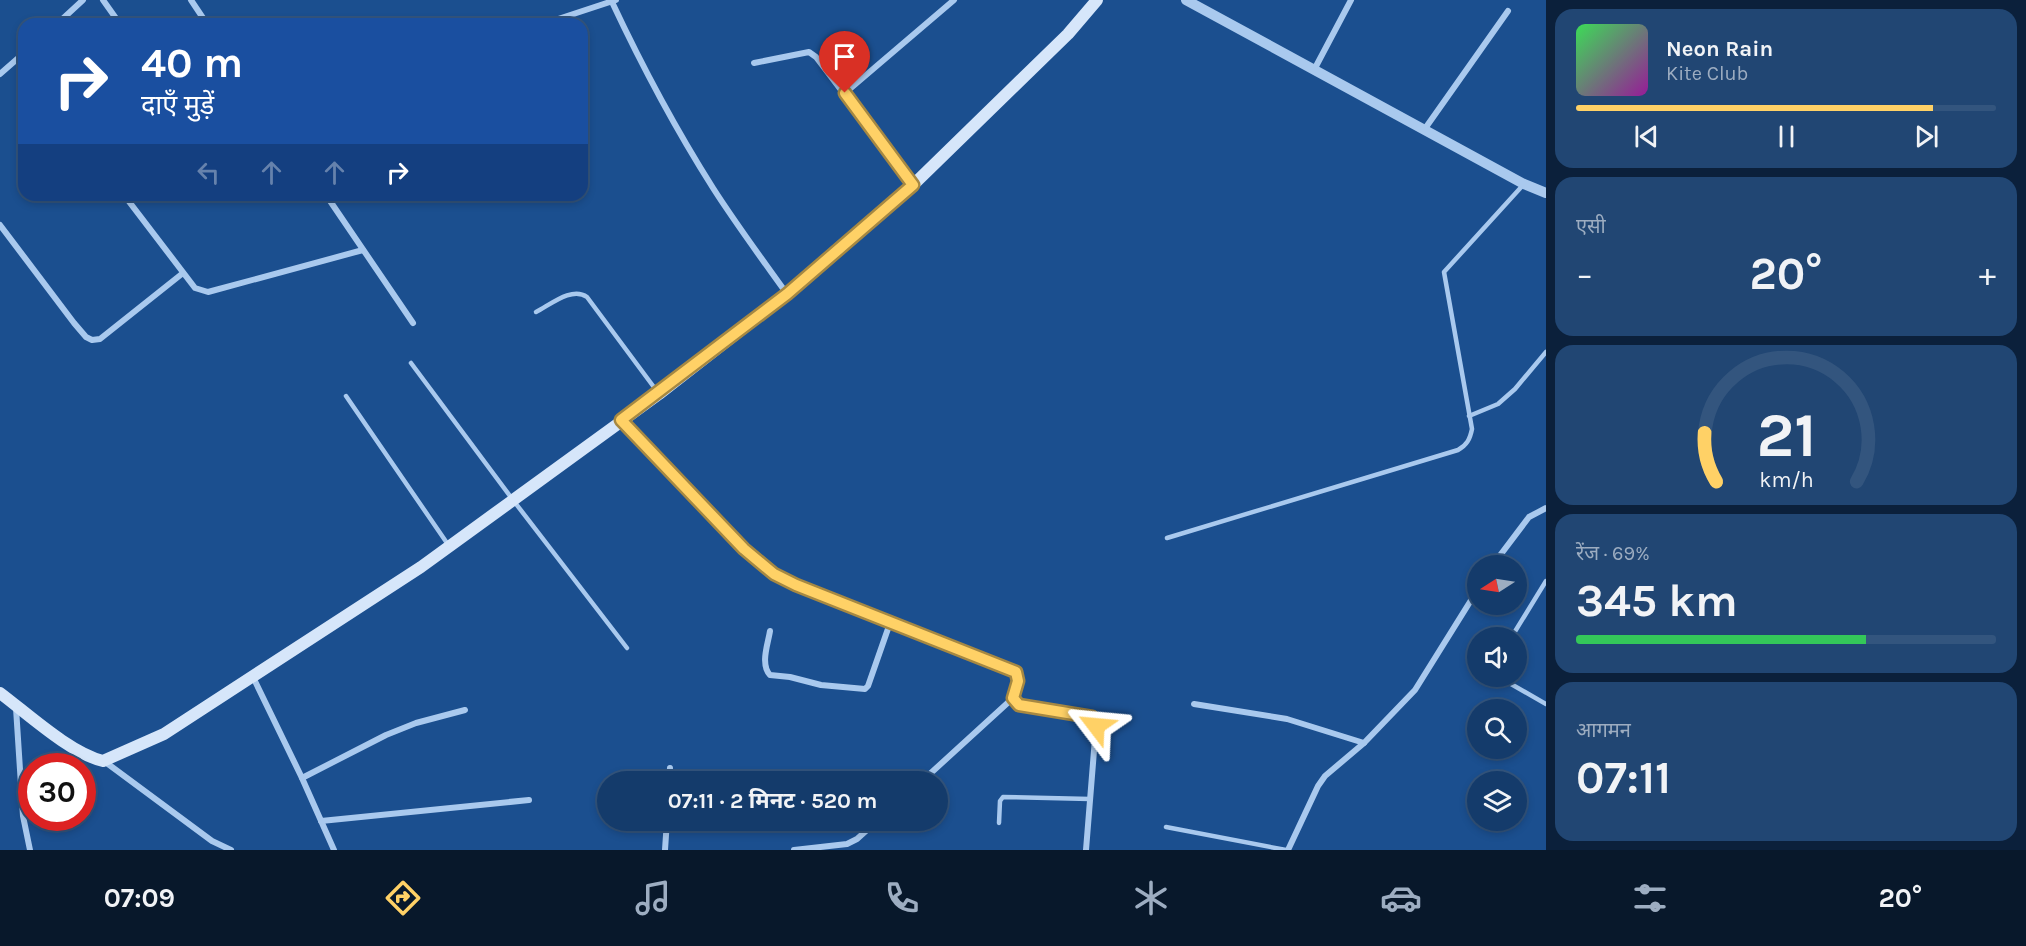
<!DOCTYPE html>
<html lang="hi">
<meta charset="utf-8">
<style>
:root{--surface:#143b6b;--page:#214673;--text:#f1f3f6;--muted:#9dadc1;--line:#33557e;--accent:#ffd166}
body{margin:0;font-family:Karla,"Noto Sans Devanagari",sans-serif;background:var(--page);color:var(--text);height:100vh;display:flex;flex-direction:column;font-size:22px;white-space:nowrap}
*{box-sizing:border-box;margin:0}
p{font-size:20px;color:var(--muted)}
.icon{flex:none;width:33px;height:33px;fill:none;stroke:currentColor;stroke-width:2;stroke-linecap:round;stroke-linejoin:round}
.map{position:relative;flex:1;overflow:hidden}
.side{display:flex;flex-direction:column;gap:9px;padding:9px;background:#0b203b;width:480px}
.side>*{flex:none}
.banner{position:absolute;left:18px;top:18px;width:570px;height:183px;border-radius:18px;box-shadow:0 3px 9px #0003,0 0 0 2px var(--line);background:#1a4fa0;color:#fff;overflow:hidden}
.needle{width:39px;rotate:258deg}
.fabs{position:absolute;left:1467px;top:555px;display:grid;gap:12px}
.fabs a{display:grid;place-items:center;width:60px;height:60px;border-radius:50%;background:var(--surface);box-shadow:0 3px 9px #0003,0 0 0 2px var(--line);font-size:30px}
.speed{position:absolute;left:18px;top:753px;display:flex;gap:12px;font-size:30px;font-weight:700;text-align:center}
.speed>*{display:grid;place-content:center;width:78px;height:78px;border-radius:50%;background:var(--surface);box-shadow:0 3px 9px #0003,0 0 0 2px var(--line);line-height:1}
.speed .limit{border:9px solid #d22;background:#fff;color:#111}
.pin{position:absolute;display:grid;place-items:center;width:51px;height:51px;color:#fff;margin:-62px -26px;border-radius:50% 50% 50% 0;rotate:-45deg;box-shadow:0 0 6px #0007}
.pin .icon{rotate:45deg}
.me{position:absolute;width:66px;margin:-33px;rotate:299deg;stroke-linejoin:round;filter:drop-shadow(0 0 4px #0008)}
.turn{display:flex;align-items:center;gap:21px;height:126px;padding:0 24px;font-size:27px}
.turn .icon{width:78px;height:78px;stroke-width:2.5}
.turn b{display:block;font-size:42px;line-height:51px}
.lanes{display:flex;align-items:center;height:57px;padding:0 24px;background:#0003;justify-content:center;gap:30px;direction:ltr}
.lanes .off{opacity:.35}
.big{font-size:45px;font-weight:700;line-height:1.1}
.side .widget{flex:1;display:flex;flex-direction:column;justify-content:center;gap:9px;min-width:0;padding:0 21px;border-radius:18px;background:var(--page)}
.side .dial{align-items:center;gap:0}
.dial svg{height:156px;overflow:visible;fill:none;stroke:var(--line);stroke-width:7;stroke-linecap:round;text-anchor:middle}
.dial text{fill:var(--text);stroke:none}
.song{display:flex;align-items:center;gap:18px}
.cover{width:72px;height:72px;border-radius:9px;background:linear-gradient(135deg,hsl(130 70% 55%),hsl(300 70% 35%))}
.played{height:6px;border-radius:3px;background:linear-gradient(90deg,var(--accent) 85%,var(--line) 85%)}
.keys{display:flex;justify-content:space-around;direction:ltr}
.heat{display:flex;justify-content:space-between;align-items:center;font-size:33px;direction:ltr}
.charge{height:9px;border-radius:4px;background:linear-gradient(90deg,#34c759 69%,var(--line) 0)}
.trip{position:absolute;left:597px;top:771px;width:351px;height:60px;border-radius:30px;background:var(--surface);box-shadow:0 3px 9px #0003,0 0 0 2px var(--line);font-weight:700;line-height:60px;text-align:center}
.dock{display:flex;height:96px;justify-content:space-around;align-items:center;background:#08182b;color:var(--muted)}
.dock .icon{width:42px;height:42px}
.dock .active{color:var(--accent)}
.dock b{font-size:27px;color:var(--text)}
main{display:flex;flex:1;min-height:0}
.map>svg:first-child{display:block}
</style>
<main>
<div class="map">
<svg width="1546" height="850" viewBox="0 0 1546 850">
<rect width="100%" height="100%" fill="#1b4f8f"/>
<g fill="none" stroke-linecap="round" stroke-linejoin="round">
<g stroke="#a9c9ee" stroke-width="4.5">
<path d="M536 312C550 305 572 286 587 297L659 394"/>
<polyline points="411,363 513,500 627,648"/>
<polyline points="346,396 449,546"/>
<polyline points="1469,416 1498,404 1515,389 1546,352"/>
<path d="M1167 538 1458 450C1467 445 1470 439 1472 429L1444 272 1524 184"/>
<polyline points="1511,638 1546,581"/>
<polyline points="1506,676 1511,684 1546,704"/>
<polyline points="999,823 1000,801 1003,797 1090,799"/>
<polyline points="1166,827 1286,850"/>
</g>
<g stroke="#a9c9ee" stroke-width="6">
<polyline points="103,0 120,24"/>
<polyline points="191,0 207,24"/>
<path d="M612 2C642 66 675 128 713 188 736 224 762 259 787 294"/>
<polyline points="57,24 83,0"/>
<polyline points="543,24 616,0"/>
<polyline points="754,63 809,52 816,57 913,185"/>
<polyline points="1314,70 1351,0"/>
<polyline points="0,74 24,53"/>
<polyline points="845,93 954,0"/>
<polyline points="1424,130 1508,11"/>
<polyline points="124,195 195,288 208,292 363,250"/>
<polyline points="326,195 413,323"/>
<polyline points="0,225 74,323 86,337 92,340 100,339 183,273"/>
<polyline points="622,421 744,549 773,574 796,585 1016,672 1018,681 1013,698 1019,705 1092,717 1096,726 1086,850"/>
<polyline points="1492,566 1529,517 1546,508"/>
<path d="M770 631C768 644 760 664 770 675L790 677 821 685 865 689 868 686 890 623"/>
<polyline points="253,677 302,778 334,850"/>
<polyline points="1194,704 1287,719 1364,743 1415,690 1478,589"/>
<polyline points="16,708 23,816 30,850"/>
<polyline points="104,761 212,841 231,850"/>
<polyline points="302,778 386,735 416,723 465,710"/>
<polyline points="669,782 670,768"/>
<polyline points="921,782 1013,698"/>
<polyline points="321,821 529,800"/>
<polyline points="665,850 667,820"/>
<polyline points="794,850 847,844 857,839 878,820"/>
<polyline points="1288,850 1318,786 1325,776 1364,743"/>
</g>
<polyline stroke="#a9c9ee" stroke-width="10" points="1186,0 1524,184 1546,193"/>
<path stroke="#d6e6fa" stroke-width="12" d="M0 693C28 714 70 753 103 761L164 734 421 567 659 394 787 294 913 185 1068 34 1097 0"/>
</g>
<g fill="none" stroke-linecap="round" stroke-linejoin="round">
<g stroke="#a68842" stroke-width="15">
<polyline id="route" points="845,93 913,185 787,294 621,420 744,549 774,574 796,585 1016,672 1018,681 1013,698 1019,705 1092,717 1096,726"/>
</g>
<use href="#route" stroke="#ffd166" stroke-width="10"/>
</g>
</svg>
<div class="fabs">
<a><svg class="needle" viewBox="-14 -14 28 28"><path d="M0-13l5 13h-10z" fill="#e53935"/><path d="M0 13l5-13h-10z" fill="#9dadc1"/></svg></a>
<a><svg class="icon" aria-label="sound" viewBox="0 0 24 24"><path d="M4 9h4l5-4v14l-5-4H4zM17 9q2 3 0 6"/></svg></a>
<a><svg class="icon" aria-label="search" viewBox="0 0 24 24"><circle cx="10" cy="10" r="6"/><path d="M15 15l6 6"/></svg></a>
<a><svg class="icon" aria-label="layers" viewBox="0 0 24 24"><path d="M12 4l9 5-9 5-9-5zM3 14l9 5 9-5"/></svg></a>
</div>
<div class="speed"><div class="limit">30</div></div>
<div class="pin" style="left:845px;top:93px;background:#d93025"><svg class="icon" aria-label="arrive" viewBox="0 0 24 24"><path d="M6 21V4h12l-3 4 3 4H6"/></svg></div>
<svg class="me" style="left:1096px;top:726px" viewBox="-20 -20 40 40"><path d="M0-17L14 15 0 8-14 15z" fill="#ffd166" stroke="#fff" stroke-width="4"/></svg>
<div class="trip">07:11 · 2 मिनट · 520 m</div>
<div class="banner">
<div class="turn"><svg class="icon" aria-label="right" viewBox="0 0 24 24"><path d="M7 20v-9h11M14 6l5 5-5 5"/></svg><div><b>40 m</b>दाएँ मुड़ें</div></div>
<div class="lanes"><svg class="icon off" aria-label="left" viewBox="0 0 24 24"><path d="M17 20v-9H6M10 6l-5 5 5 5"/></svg><svg class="icon off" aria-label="ahead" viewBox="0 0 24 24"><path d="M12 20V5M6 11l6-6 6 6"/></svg><svg class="icon off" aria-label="ahead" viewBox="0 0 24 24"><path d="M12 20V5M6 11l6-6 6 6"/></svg><svg class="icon" aria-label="right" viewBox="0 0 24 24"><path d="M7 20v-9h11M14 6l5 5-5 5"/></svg></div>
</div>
</div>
<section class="side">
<div class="widget">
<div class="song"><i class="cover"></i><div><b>Neon Rain</b><p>Kite Club</p></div></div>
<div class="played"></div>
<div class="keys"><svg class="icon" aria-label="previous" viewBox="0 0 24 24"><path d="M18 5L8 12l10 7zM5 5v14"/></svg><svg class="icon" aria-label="pause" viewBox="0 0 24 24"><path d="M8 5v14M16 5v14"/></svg><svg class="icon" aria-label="next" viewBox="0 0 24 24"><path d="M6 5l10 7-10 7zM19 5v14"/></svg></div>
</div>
<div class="widget"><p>एसी</p>
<div class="heat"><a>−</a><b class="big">20°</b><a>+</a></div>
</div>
<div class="widget dial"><svg viewBox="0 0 100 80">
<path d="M14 69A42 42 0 1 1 86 69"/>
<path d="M14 69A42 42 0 0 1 8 44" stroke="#ffd166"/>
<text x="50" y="56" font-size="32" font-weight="700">21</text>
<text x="50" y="72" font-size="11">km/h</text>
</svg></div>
<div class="widget"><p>रेंज · 69%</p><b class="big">345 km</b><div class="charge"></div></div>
<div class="widget"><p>आगमन</p><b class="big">07:11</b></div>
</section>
</main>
<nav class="dock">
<b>07:09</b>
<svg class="icon active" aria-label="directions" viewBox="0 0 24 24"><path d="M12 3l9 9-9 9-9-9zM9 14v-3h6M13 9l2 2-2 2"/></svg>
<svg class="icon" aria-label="music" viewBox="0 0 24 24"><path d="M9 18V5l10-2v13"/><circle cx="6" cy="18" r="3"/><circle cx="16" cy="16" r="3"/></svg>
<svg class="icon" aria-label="phone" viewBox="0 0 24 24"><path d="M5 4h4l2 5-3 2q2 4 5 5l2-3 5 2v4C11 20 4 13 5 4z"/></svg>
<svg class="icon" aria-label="climate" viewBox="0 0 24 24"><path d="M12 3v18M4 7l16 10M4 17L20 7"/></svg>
<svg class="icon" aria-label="car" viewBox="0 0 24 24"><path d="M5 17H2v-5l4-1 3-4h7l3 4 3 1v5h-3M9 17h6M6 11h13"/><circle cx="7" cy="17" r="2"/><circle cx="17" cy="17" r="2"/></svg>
<svg class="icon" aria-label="filters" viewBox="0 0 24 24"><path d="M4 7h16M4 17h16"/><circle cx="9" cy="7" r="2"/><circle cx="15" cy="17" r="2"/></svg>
<b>20°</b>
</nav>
